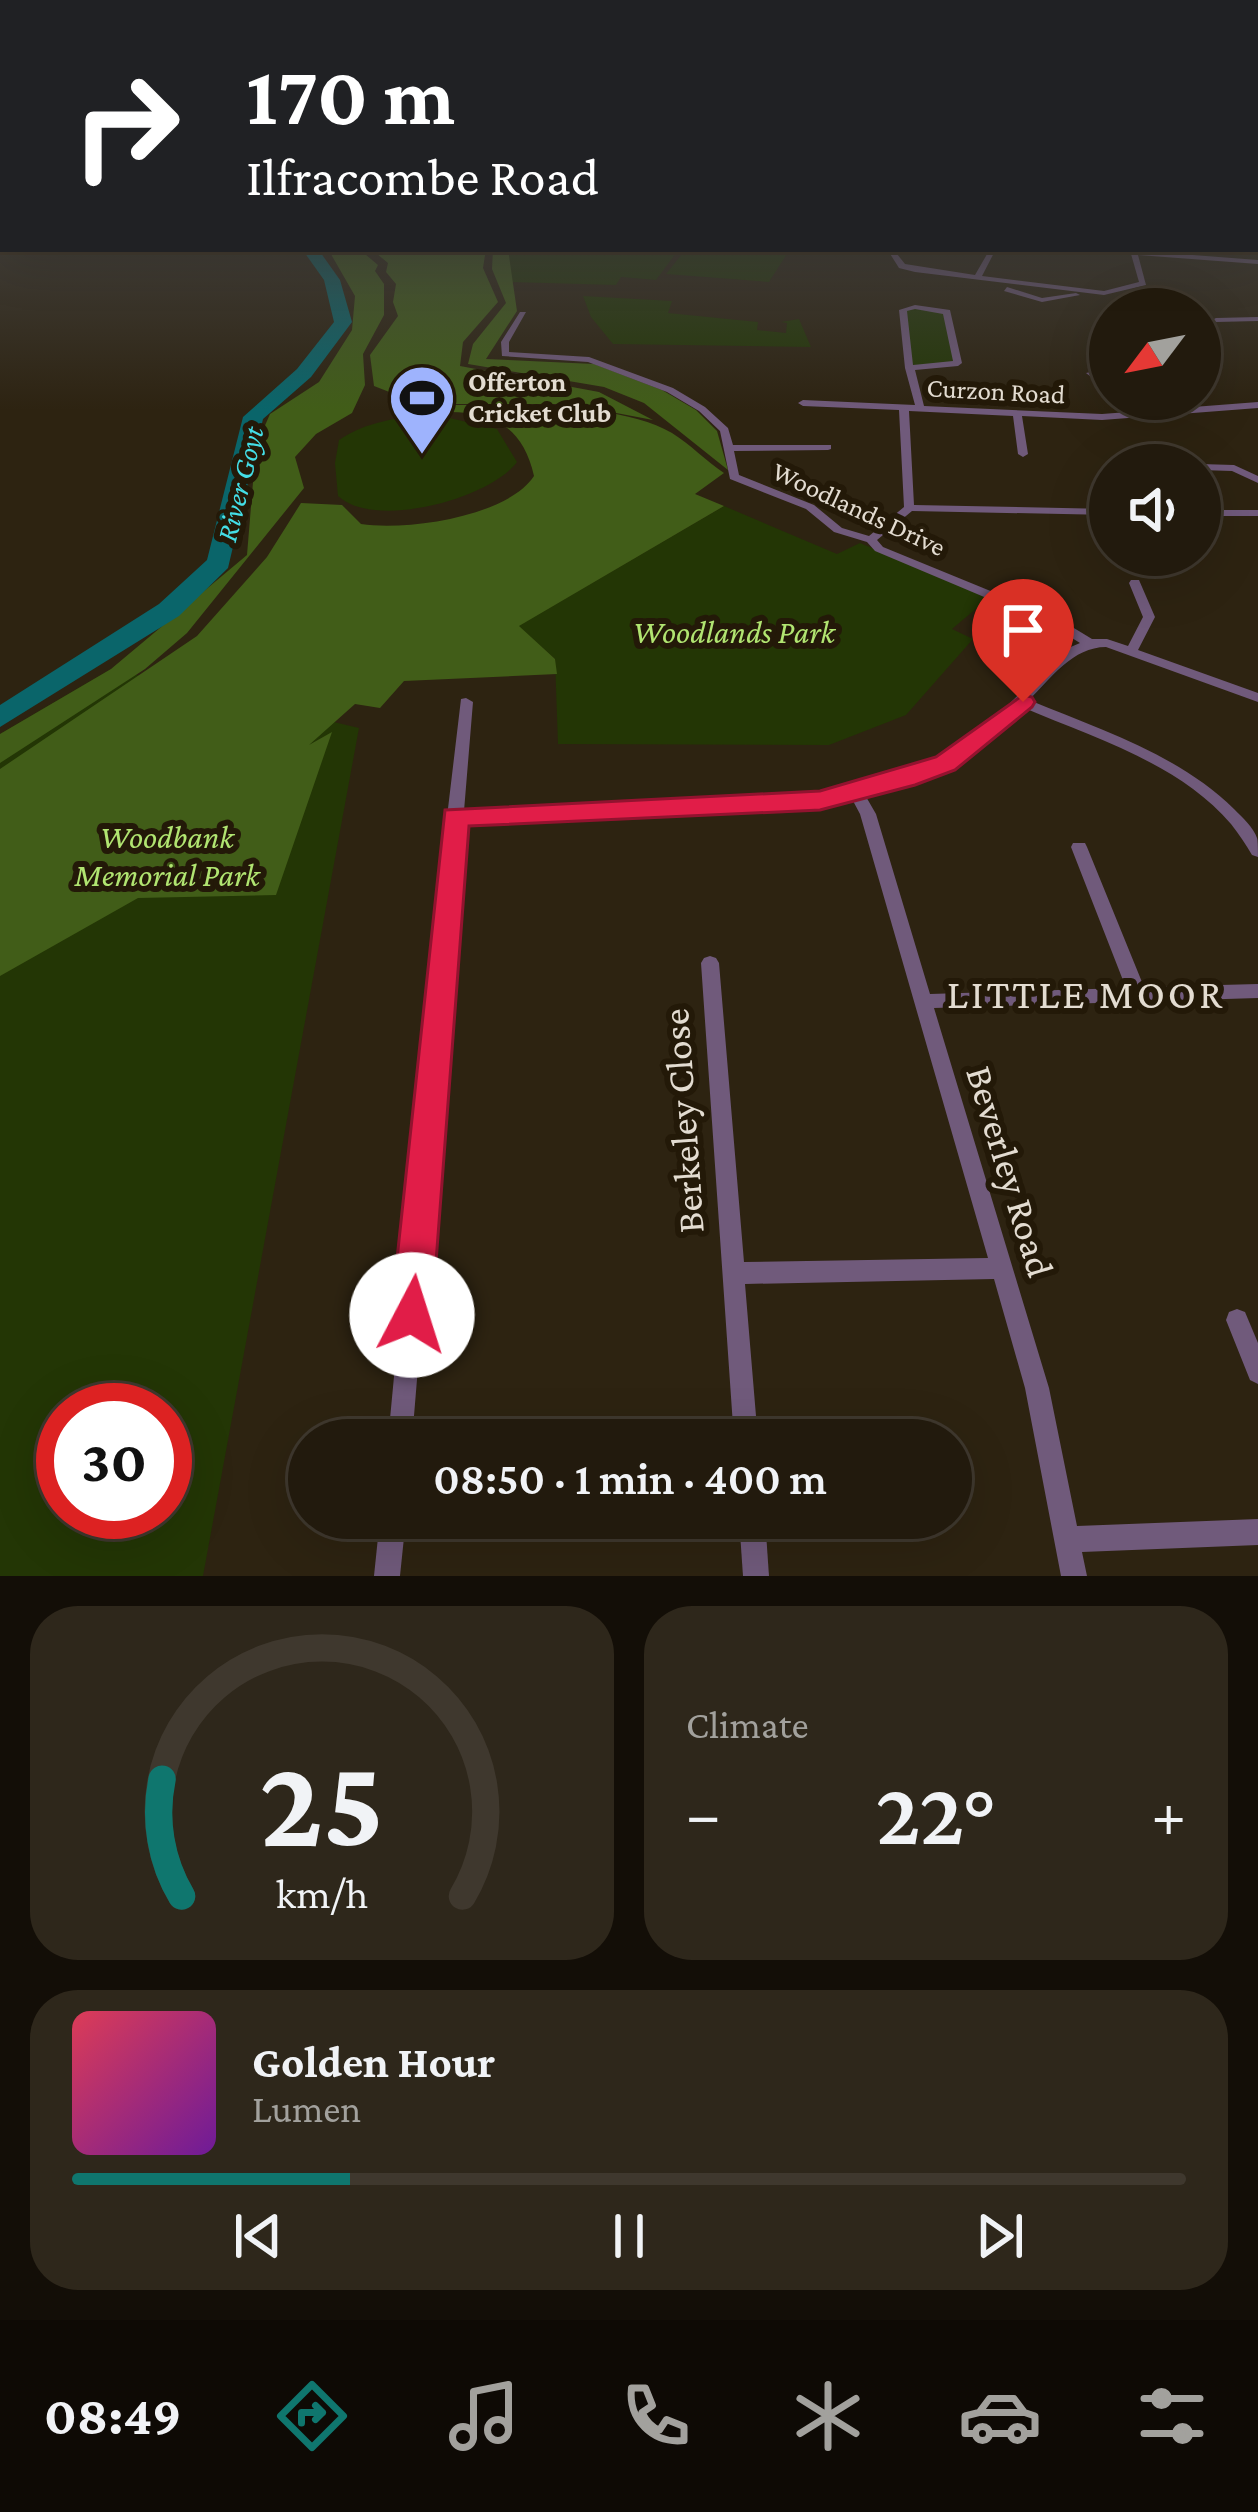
<!DOCTYPE html>
<meta charset="utf-8">
<style>
:root{--surface:#221a0d;--page:#2e271b;--text:#f1f3f6;--muted:#a2a19d;--line:#3f382e;--accent:#0f766e}
body{margin:0;font-family:"Crimson Pro",serif;background:var(--page);color:var(--text);height:100vh;display:flex;flex-direction:column;font-size:45px;white-space:nowrap}
*{box-sizing:border-box;margin:0}
p{font-size:39px;color:var(--muted)}
.icon{flex:none;width:66px;height:66px;fill:none;stroke:currentColor;stroke-width:2;stroke-linecap:round;stroke-linejoin:round}
.map{position:relative;height:1576px;overflow:hidden}
.side{display:flex;flex-direction:column;gap:30px;padding:30px;background:#130e07;flex:1}
.side>*{flex:none}
.banner{position:absolute;left:0px;top:0px;width:1260px;height:252px;box-shadow:0 12px 48px #0002,0 0 0 3px var(--line);background:#202124;color:#fff;overflow:hidden}
.needle{width:78px;rotate:238deg}
.tools{position:absolute;left:1089px;top:288px;display:grid;gap:24px}
.tools a{display:grid;place-items:center;width:132px;height:132px;border-radius:50%;background:var(--surface);box-shadow:0 12px 48px #0002,0 0 0 3px var(--line);font-size:60px}
.speed{position:absolute;left:36px;top:1383px;display:flex;gap:24px;font-size:60px;font-weight:700;text-align:center}
.speed>*{display:grid;place-content:center;width:156px;height:156px;border-radius:50%;background:var(--surface);box-shadow:0 12px 48px #0002,0 0 0 3px var(--line);line-height:1}
.speed .limit{border:18px solid #d22;background:#fff;color:#111}
.pin{position:absolute;display:grid;place-items:center;width:102px;height:102px;color:#fff;margin:-123px -51px;border-radius:50% 50% 50% 0;rotate:-45deg;box-shadow:0 0 12px #0007}
.pin .icon{rotate:45deg}
.me{position:absolute;width:132px;margin:-66px;rotate:5deg;stroke-linejoin:round;filter:drop-shadow(0 0 9px #0008)}
.turn{display:flex;align-items:center;gap:42px;height:252px;padding:0 48px;font-size:54px}
.turn .icon{width:156px;height:156px;stroke-width:2.5}
.turn b{display:block;font-size:84px;line-height:102px}
.big{font-size:90px;font-weight:600;line-height:1.1}
.side .tile{flex:1;display:flex;flex-direction:column;justify-content:center;gap:18px;min-width:0;padding:0 42px;border-radius:48px;background:var(--page)}
.side .dial{align-items:center;gap:0}
.dial svg{height:312px;overflow:visible;fill:none;stroke:var(--line);stroke-width:7;stroke-linecap:round;text-anchor:middle}
.dial text{fill:var(--text);stroke:none}
.song{display:flex;align-items:center;gap:36px}
.cover{width:144px;height:144px;border-radius:18px;background:linear-gradient(135deg,hsl(350 70% 55%),hsl(280 70% 35%))}
.played{height:12px;border-radius:6px;background:linear-gradient(90deg,var(--accent) 25%,var(--line) 25%)}
.keys{display:flex;justify-content:space-around;direction:ltr}
.heat{display:flex;justify-content:space-between;align-items:center;font-size:66px;direction:ltr}
.side .tiles{flex:1;display:grid;gap:30px;grid-template-columns:1fr 1fr}
.tile:last-child{grid-column:span 2}
.trip{position:absolute;left:288px;top:1419px;width:684px;height:120px;border-radius:60px;background:var(--surface);box-shadow:0 12px 48px #0002,0 0 0 3px var(--line);font-weight:600;line-height:120px;text-align:center}
.menu{display:flex;height:192px;justify-content:space-around;align-items:center;background:#0e0a05;color:var(--muted)}
.menu .icon{width:84px;height:84px}
.menu .active{color:var(--accent)}
.menu b{font-size:54px;color:var(--text)}
.map>svg:first-child{display:block}
</style>
<div class="map">
<svg width="1258" height="1576" viewBox="0 0 1258 1576">
<rect width="100%" height="100%" fill="#2d2311"/>
<g fill="#233605" fill-rule="evenodd">
<polygon points="508,249 679,249 656,280 621,277 616,285 510,282"/>
<polygon points="686,249 790,249 769,282 666,274"/>
<polygon points="583,296 672,301 668,313 758,322 757,330 786,333 787,323 781,322 799,319 811,347 613,344 591,317"/>
<polygon points="911,307 942,310 958,363 909,368 903,310"/>
<path d="M441 416 497 429 517 462C490 499 374 530 338 496L335 463 339 440C368 420 407 415 441 416Z"/>
<polygon points="724,506 837,554 860,543 990,597 952,629 973,639 906,715 829,745 558,744 555,659 518,626"/>
<path d="M111 669 359 728 203 1576H0V734ZM63 1410H165V1512H63Z"/>
</g>
<g fill="#415d18">
<polygon points="328,249 359,249 378,265 375,271 384,284 384,315 363,354 365,385 352,413 316,434 295,457 304,488 187,633 145,669 0,763 0,734 111,669 247,555 256,446 270,414 319,382 352,330 355,296"/>
<polygon points="371,249 486,249 483,268 498,302 463,342 460,366 599,392 653,420 569,404 420,404 374,386 370,355 398,316 393,302 396,284 386,272 388,263"/>
<polygon points="493,249 508,249 517,311 486,359 594,364 662,390 696,410 717,431 728,470 644,403 604,387 468,364 473,344 506,303 492,269"/>
<path d="M447 405C509 405 618 402 672 433 690 444 706 461 724 473L695 494 724 506 519 626 555 659 557 674 404 681 380 708 355 704 309 745 332 732 276 895 138 898 0 976V769L197 636 267 557 301 503 342 505 361 524C406 531 507 517 534 476 520 413 475 408 418 414Z"/>
</g>
<g fill="none" stroke-linecap="round" stroke-linejoin="round">
<polygon fill="#0a656a" fill-rule="evenodd" points="302,249 318,249 340,280 352,322 311,377 263,419 228,568 179,616 0,727 0,705 159,604 207,560 243,417 297,369 334,322 324,280"/>
<g fill="#705a7b" fill-rule="evenodd">
<polygon points="887,249 893,249 905,264 975,275 990,249 996,249 982,276 1104,291 1139,282 1131,254 1083,249 1114,249 1258,260 1258,264 1138,255 1146,285 1104,295 915,272 899,268"/>
<polygon points="1007,287 1042,298 1076,293 1080,295 1042,302 1004,291"/>
<path d="M915 305 950 310 962 363 958 366 915 370 924 406 1102 414 1258 402V408L1102 420 1022 416 1028 454 1023 457 1018 454 1013 416 909 411 914 505 1110 509V515L912 511 877 540 883 547 1059 619 1092 639H1107L1128 646 1143 617 1129 583 1131 580H1139L1155 617 1138 650 1258 693V702L1106 647C1073 647 1051 678 1029 700 1101 730 1178 754 1234 809 1242 817 1254 828 1257 838 1258 840 1258 854 1258 857L1252 855C1246 845 1239 834 1231 824 1179 763 1094 738 1022 707L988 740 950 767 865 795 876 814 930 994 1126 988 1071 847 1073 843H1085L1087 847 1144 987 1258 984V998L934 1008 1049 1388 1077 1526 1258 1519V1545L1082 1552 1087 1576H1061L1025 1388 994 1279 745 1284 758 1440H734L701 963 704 958 710 956 716 958 719 963 744 1262 988 1258 860 814 852 799 820 805 463 822 412 1440H388L447 817 461 699 466 698 473 702 464 811 820 795 854 788 940 761 978 734 1066 649 1080 643 1051 625 875 551 867 542 834 532 806 509 730 479 720 431 699 411 667 392 588 362 502 356 501 342 520 312H526L509 342V352L589 357 673 388 705 407 728 428 733 445H831V449L828 450 734 451 739 475 814 505 842 528 869 536 904 507 899 410 803 406 798 403 803 400 915 405 905 368 899 310ZM915 309 943 314 953 361 913 365 907 311Z"/>
<polygon points="1258,317 1258,321 1216,322 1212,320 1216,318"/>
<polygon points="1110,368 1110,374 1090,376 1086,373"/>
<polygon points="1200,464 1234,465 1258,476 1258,483 1232,471 1200,470 1200,465 1196,465"/>
<rect x="1200" y="510" width="58" height="6"/>
<polygon points="1237,1309 1245,1312 1258,1343 1258,1384 1250,1380 1226,1320 1229,1312"/>
<polygon points="380,1518 406,1518 400,1576 374,1576"/>
<polygon points="739,1518 765,1518 769,1576 743,1576"/>
</g>
<rect fill="#705a7b" fill-rule="evenodd" x="1257" y="198" width="1" height="4"/>
<rect fill="#bb8fd2" fill-rule="evenodd" x="1257" y="223" width="1" height="9"/>
</g>
<linearGradient id="sky" x2="0" y2="1"><stop stop-color="#191309"/><stop offset="0.46" stop-color="#464543"/><stop offset="1" stop-color="#464543" stop-opacity="0"/></linearGradient>
<rect width="1258" height="410" fill="url(#sky)"/>
<polygon fill="#e11d48" stroke="#92132f" stroke-width="3" points="1023,695 1032,697 1035,702 1032,707 955,770 915,785 820,810 469,826 432,1315 426,1329 412,1335 397,1329 391,1315 445,810 820,791 936,757"/>
<defs>
<g id="stadium-pin" transform="scale(3.45)"><path d="M0 17L-7.5 6A9.5 9.5 0 1 1 7.5 6Z" fill="#9eb3fd" stroke="#231908"/><path d="M0-5a6.5 5 0 1 0 0 10a6.5 5 0 1 0 0-10ZM-3.5-1.8h7v3.6h-7Z" fill="#111"/></g>
</defs>
<g fill-rule="evenodd">
<use href="#stadium-pin" x="422" y="398"/>
</g>
<g text-anchor="middle" stroke-width="12" stroke-linejoin="round" paint-order="stroke">
<g font-size="27" font-weight="bold" fill="#e3dcd1" stroke="#231908" text-anchor="start">
<text x="468" y="391">Offerton<tspan x="468" dy="31">Cricket Club</tspan></text>
</g>
<g font-size="27" fill="#e3dcd1" stroke="#231908">
<text transform="translate(996 391) rotate(3)" y="9">Curzon Road</text>
<text transform="translate(859 509) rotate(25)" y="9">Woodlands Drive</text>
</g>
<g font-size="30" font-style="italic" fill="#44dee7" stroke="#231908">
<text transform="translate(240 484) rotate(-76)" y="10">River Goyt</text>
</g>
<g font-size="33" font-style="italic" fill="#b1e571" stroke="#231908">
<text x="734" y="643">Woodlands Park</text>
<text x="167" y="848">Woodbank<tspan x="167" dy="38">Memorial Park</tspan></text>
</g>
<g font-size="39" fill="#e3dcd1" stroke="#231908">
<text transform="translate(682 1121) rotate(-94)" y="14">Berkeley Close</text>
<text transform="translate(1011 1171) rotate(73)" y="14">Beverley Road</text>
</g>
<g font-size="42" letter-spacing="3" fill="#e3dcd1" stroke="#231908">
<text x="1086" y="1008">LITTLE MOOR</text>
</g>
</g>
</svg>
<div class="tools">
<a><svg class="needle" viewBox="-14 -14 28 28"><path d="M0-13l5 13h-10z" fill="#e53935"/><path d="M0 13l5-13h-10z" fill="#a2a19d"/></svg></a>
<a><svg class="icon" aria-label="sound" viewBox="0 0 24 24"><path d="M4 9h4l5-4v14l-5-4H4zM17 9q2 3 0 6"/></svg></a>
</div>
<div class="speed"><div class="limit">30</div></div>
<div class="pin" style="left:1023px;top:702px;background:#d93025"><svg class="icon" aria-label="arrive" viewBox="0 0 24 24"><path d="M6 21V4h12l-3 4 3 4H6"/></svg></div>
<svg class="me" style="left:412px;top:1315px" viewBox="-20 -20 40 40"><circle r="19" fill="#fff"/><path d="M0-13L10 11 0 6-10 11z" fill="#e11d48"/></svg>
<div class="trip">08:50 · 1 min · 400 m</div>
<div class="banner">
<div class="turn"><svg class="icon" aria-label="right" viewBox="0 0 24 24"><path d="M7 20v-9h11M14 6l5 5-5 5"/></svg><div><b>170 m</b>Ilfracombe Road</div></div>
</div>
</div>
<section class="side">
<div class="tiles">
<div class="tile dial"><svg viewBox="0 0 100 80">
<path d="M14 69A42 42 0 1 1 86 69"/>
<path d="M14 69A42 42 0 0 1 9 39" stroke="#0f766e"/>
<text x="50" y="56" font-size="32" font-weight="700">25</text>
<text x="50" y="72" font-size="11">km/h</text>
</svg></div>
<div class="tile"><p>Climate</p>
<div class="heat"><a>−</a><b class="big">22°</b><a>+</a></div>
</div>
<div class="tile">
<div class="song"><i class="cover"></i><div><b>Golden Hour</b><p>Lumen</p></div></div>
<div class="played"></div>
<div class="keys"><svg class="icon" aria-label="previous" viewBox="0 0 24 24"><path d="M18 5L8 12l10 7zM5 5v14"/></svg><svg class="icon" aria-label="pause" viewBox="0 0 24 24"><path d="M8 5v14M16 5v14"/></svg><svg class="icon" aria-label="next" viewBox="0 0 24 24"><path d="M6 5l10 7-10 7zM19 5v14"/></svg></div>
</div>
</div>
</section>
<nav class="menu">
<b>08:49</b>
<svg class="icon active" aria-label="directions" viewBox="0 0 24 24"><path d="M12 3l9 9-9 9-9-9zM9 14v-3h6M13 9l2 2-2 2"/></svg>
<svg class="icon" aria-label="music" viewBox="0 0 24 24"><path d="M9 18V5l10-2v13"/><circle cx="6" cy="18" r="3"/><circle cx="16" cy="16" r="3"/></svg>
<svg class="icon" aria-label="phone" viewBox="0 0 24 24"><path d="M5 4h4l2 5-3 2q2 4 5 5l2-3 5 2v4C11 20 4 13 5 4z"/></svg>
<svg class="icon" aria-label="climate" viewBox="0 0 24 24"><path d="M12 3v18M4 7l16 10M4 17L20 7"/></svg>
<svg class="icon" aria-label="car" viewBox="0 0 24 24"><path d="M5 17H2v-5l4-1 3-4h7l3 4 3 1v5h-3M9 17h6M6 11h13"/><circle cx="7" cy="17" r="2"/><circle cx="17" cy="17" r="2"/></svg>
<svg class="icon" aria-label="filters" viewBox="0 0 24 24"><path d="M4 7h16M4 17h16"/><circle cx="9" cy="7" r="2"/><circle cx="15" cy="17" r="2"/></svg>
</nav>
